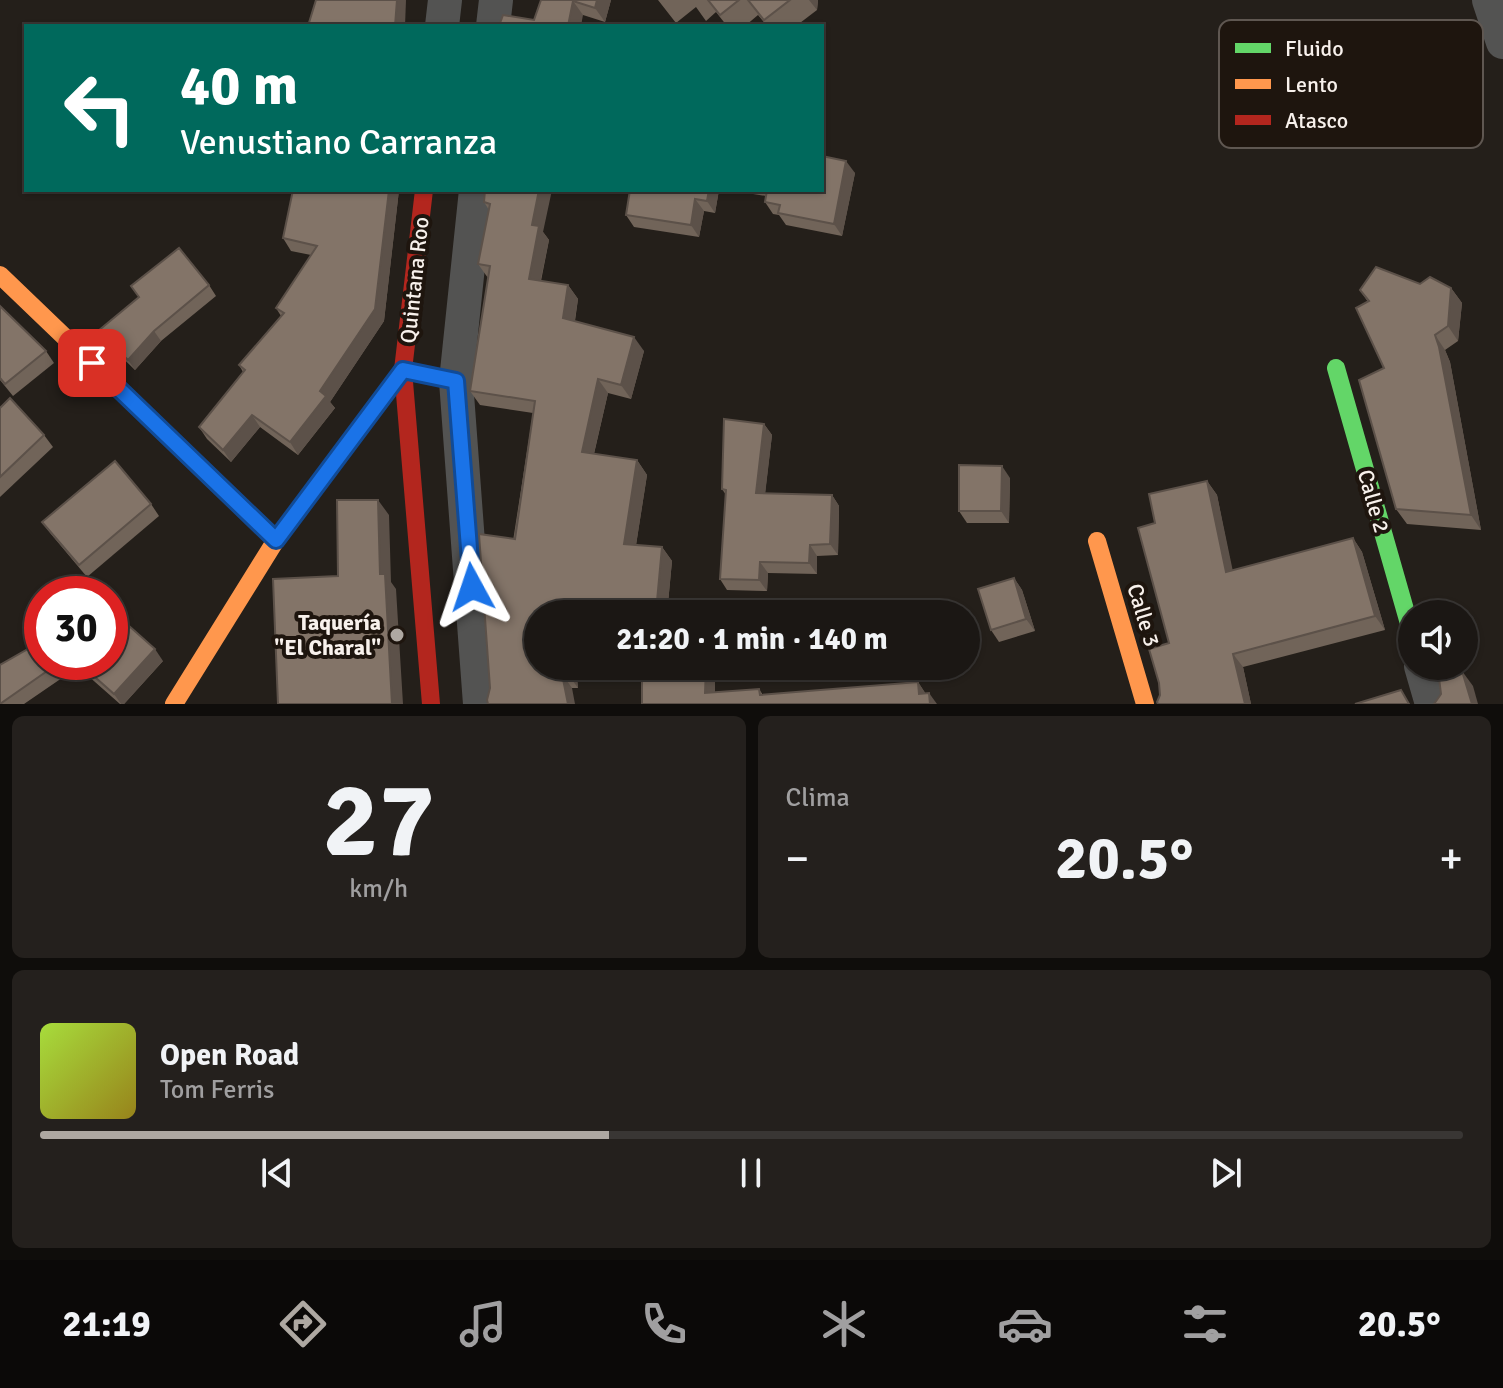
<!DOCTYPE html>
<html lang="es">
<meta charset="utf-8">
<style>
:root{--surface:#1b1714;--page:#24201d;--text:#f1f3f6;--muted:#a09fa0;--line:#393634;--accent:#aea8a2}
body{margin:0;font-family:Signika,sans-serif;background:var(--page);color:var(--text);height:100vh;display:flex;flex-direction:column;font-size:30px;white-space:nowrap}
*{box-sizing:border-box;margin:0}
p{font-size:26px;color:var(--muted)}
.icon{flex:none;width:44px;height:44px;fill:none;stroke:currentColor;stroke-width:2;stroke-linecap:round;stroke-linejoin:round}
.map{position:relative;height:704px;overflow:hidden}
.drawer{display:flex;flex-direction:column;gap:12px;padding:12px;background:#0f0d0b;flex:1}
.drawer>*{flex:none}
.hud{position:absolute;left:24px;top:24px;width:800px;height:168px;border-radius:0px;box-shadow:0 2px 6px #0004,0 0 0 2px var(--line);background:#00695c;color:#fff;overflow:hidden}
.fabs{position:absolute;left:1398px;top:600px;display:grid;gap:16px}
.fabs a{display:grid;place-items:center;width:80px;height:80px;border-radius:50%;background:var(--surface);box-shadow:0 2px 6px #0004,0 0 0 2px var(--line);font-size:40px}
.speed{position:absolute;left:24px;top:576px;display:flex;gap:16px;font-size:40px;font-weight:700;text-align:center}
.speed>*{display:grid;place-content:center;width:104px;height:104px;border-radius:50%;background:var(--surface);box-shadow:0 2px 6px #0004,0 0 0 2px var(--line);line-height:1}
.speed .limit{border:12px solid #d22;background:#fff;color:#111}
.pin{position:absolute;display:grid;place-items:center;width:68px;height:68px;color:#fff;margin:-34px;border-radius:16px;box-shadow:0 4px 12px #0006}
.me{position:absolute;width:88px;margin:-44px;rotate:355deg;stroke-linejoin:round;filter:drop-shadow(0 0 6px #0008)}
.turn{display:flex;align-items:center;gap:28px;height:168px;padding:0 24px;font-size:36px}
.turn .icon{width:104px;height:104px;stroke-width:2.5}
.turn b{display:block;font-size:56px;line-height:68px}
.big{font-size:60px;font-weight:700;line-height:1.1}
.drawer .widget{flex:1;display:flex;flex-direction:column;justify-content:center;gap:12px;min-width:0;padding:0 28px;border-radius:12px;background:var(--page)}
.drawer .dial{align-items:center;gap:0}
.dial b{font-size:104px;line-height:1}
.song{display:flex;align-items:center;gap:24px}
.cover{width:96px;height:96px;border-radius:12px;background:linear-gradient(135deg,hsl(80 70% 55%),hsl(50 70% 35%))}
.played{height:8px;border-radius:4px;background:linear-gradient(90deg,var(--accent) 40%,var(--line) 40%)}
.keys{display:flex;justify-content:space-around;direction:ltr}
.heat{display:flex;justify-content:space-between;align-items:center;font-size:44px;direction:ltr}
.drawer .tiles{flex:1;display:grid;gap:12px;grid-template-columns:1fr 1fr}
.widget:last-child{grid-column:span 2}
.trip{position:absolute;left:524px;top:600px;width:456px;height:80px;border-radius:40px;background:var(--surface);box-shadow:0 2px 6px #0004,0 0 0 2px var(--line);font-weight:700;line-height:80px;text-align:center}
.tab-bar{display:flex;height:128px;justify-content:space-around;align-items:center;background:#0b0908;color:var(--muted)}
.tab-bar .icon{width:56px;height:56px}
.tab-bar .selected{color:var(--accent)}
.tab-bar b{font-size:36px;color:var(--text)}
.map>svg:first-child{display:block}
</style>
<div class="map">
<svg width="1503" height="704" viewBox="0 0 1503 704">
<rect width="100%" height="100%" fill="#241f1a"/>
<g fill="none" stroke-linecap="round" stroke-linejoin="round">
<g stroke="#535352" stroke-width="34">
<polyline points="1489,0 1503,42"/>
<polyline points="442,26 445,0"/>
<polyline points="493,26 496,0"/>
<polyline points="476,190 456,381 480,704"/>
<polyline points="1421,666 1432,704"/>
</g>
<polyline stroke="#63d668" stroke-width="18" points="1336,368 1412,634"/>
<g stroke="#ff974d" stroke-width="18">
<polyline points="0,275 276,540"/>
<polyline points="1097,541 1145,704"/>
<polyline points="174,704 276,540 403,370 456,381"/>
</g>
<polyline stroke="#b3261e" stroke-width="18" points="424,190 403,370 431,704"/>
</g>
<g fill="#716459">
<polygon points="541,0 611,0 605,22 583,15 534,20"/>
<polygon points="658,0 818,0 817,10 796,26 767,26 758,15 745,26 727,26 716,12 706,21 696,7 676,23"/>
<polygon points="822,150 825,154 825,157 855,173 842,236 786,225 779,215 773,214 765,202 766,196 728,190 822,190"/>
<polygon points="284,190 399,190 384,321 330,402 335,408 298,455 260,427 231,462 207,439 199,427 243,372 239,365 281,316 276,308 311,255 291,251 283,238 293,191"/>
<polygon points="485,190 543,232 549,240 541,281 568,285 578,299 575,321 644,351 631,399 608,393 594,454 637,460 647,475 636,545 662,547 672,561 667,614 538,614 538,666 660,666 706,668 715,682 715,692 759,689 763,695 918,682 925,693 642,704 642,670 576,669 578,688 490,688 533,413 480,405 470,391 488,278 478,264 489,210 484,202"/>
<polygon points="719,190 715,213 704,211 699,237 634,227 626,215"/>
<polygon points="1420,284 1451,288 1462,303 1458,341 1445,350 1450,362 1481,530 1407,524 1396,509 1384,368 1368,302 1360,290"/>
<polygon points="209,285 216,296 161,341 135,370 106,342 98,331"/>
<polygon points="0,306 46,351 54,363 13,396 0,380"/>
<polygon points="0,408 44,435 53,447 0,497"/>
<polygon points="764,424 772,435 765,493 832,495 839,506 838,555 817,556 817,574 768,573 767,591 727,590 720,579 726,495 722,489"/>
<polygon points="1010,478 1009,523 967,523 959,511"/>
<polygon points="1207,481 1217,495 1232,571 1353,538 1362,552 1385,630 1243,667 1251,704 1158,704 1169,643 1155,523"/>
<polygon points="151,504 159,516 87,577 51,534 42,522"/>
<polygon points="1014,578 1022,590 1035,631 999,642 991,630"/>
<polygon points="163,661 124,704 120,704 78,667 24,704 0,704 42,662"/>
</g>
<g fill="#5c5149">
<polygon points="397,0 406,0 405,26 395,26"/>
<polygon points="597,0 611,0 605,22 595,8"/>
<polygon points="809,0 818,0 817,10"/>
<polygon points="573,1 583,15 581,26 568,26"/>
<polygon points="846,161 855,173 842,236 834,224"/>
<polygon points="389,190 399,190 384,321 330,402 335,408 298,455 290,442 320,391"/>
<polygon points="539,190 552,190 543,232 549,240 538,293 529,279 532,225"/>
<polygon points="709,190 719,190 715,213 707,201"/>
<polygon points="695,199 704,211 699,237 691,225"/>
<polygon points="568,285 578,299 573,332 563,318"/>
<polygon points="1451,288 1462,303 1458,341 1448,326"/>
<polygon points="154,331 161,341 135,370 128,360"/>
<polygon points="1435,335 1445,350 1450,362 1481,530 1471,515"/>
<polygon points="634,337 644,351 631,399 621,385"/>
<polygon points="598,379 608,393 591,466 582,452"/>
<polygon points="252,415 260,427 231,462 223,450"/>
<polygon points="764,424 772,435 764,504 756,493"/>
<polygon points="637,460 647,475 634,558 624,544"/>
<polygon points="1002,466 1010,478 1009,523 1001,511"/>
<polygon points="1207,481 1217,495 1236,586 1226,572"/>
<polygon points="832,495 839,506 838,555 830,544"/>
<polygon points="378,500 389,515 391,582 396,589 403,704 392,704 380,574"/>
<polygon points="1353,538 1362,552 1385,630 1375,616"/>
<polygon points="810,545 817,556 817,574 809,563"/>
<polygon points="662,547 672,561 667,614 657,601"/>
<polygon points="760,562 768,573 767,591 759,580"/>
<polygon points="1014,578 1022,590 1035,631 1026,619"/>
<polygon points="652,600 661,614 651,614"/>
<polygon points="155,649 163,661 124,704 121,704 114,694"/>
<polygon points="1233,654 1243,667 1251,704 1245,704"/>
<polygon points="567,666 574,666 576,669 578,688 568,674"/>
<polygon points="706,668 715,682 715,704 705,693"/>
<polygon points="1462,671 1473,686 1478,704 1472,704"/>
<polygon points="562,674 572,688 575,704 568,704"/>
<polygon points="918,682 928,697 919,694"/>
<polygon points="929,693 937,704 930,704"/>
</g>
<g fill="#837468" stroke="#5c5149" stroke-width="2">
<polygon points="316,0 397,0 395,26 308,26"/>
<polygon points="541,0 597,0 595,8 573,1 568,26 499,26 503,15 534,20"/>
<polygon points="708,0 739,0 720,15"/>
<polygon points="748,0 790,0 764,20"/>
<polygon points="822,156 846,161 834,224 778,213 780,205 765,202 767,190 822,190"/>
<polygon points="293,190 389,190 375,309 320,391 326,396 290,442 252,415 223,450 199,427 245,370 239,365 284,313 276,308 317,246 283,238"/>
<polygon points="485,190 539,190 532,225 539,226 529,279 568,285 563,318 634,337 621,385 598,379 582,452 637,460 624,544 662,547 657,601 652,600 651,614 538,614 538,666 567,666 568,674 562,674 568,704 488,704 487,700 490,688 479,534 515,539 535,401 470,391 490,266 478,264 490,204 484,202"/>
<polygon points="630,190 709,190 707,201 695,199 691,225 626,215"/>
<polygon points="179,248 209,285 154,331 128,360 98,331 139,297 131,286"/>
<polygon points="1376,267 1420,284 1430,277 1451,288 1448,326 1435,335 1439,347 1471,515 1396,509 1359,380 1384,368 1356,308 1369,301 1360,290"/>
<polygon points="0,306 46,351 5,384 0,378"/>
<polygon points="10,398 44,435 0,477 0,408"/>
<polygon points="724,419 764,424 756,493 832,495 830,544 810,545 809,563 760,562 759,580 720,579 726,490 722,489"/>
<polygon points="115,461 151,504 79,565 42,522"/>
<polygon points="959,465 1002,466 1001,511 959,511"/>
<polygon points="1207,481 1226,572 1353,538 1375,616 1233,654 1245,704 1158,704 1157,702 1160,695 1159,683 1149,649 1169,643 1138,528 1155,523 1149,494"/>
<polygon points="337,500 378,500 380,574 385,574 392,704 278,704 273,579 338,576"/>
<polygon points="1014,578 1026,619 991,630 978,589"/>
<polygon points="110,609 155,649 114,694 78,662 110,662"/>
<polygon points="42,641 42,662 60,662 0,704 0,665"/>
<polygon points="642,666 706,668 705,693 759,689 760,695 918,682 919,694 929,693 930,704 642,704"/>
<polygon points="1462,671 1472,704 1434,704 1441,694 1439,678"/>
<polygon points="1401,690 1409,704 1355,704"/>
</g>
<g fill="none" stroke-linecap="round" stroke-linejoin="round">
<g stroke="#114b97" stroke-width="20">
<polyline id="route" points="92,363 276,540 403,370 456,381 472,587"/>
</g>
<use href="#route" stroke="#1a73e8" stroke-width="14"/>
</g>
<circle fill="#aea8a2" stroke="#1e150e" stroke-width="3" cx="397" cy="635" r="8"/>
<g text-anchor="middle" stroke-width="8" stroke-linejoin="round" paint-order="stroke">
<g font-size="22" fill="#f8f1ec" stroke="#1e150e">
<text transform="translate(414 280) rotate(-84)" y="8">Quintana Roo</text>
<text transform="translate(1374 501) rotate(74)" y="8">Calle 2</text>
<text transform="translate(1144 615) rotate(73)" y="8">Calle 3</text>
</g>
<g font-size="22" font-weight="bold" fill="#f8f1ec" stroke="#1e150e" text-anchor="end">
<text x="381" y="630">Taquería<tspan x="381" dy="25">"El Charal"</tspan></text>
</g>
</g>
<rect x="1219" y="20" width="264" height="128" rx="12" fill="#1e150e" stroke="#5f5751" stroke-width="2"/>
<rect x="1235" y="43" width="36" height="10" fill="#63d668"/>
<rect x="1235" y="79" width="36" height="10" fill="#ff974d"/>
<rect x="1235" y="115" width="36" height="10" fill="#b3261e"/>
<g font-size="22" fill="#f8f1ec">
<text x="1285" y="56">Fluido</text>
<text x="1285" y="92">Lento</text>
<text x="1285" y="128">Atasco</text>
</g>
</svg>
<div class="fabs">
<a><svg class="icon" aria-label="sound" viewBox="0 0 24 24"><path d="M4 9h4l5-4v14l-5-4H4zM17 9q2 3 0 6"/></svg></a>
</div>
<div class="speed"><div class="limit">30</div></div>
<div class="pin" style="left:92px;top:363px;background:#d93025"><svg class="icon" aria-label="arrive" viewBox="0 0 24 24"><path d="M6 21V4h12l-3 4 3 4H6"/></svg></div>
<svg class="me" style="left:472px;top:587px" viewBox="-20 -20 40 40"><path d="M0-17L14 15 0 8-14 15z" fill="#1a73e8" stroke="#fff" stroke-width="4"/></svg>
<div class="trip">21:20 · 1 min · 140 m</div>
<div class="hud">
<div class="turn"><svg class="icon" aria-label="left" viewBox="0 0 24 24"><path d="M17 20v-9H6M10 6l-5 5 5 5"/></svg><div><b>40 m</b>Venustiano Carranza</div></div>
</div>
</div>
<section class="drawer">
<div class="tiles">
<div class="widget dial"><b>27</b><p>km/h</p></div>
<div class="widget"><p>Clima</p>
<div class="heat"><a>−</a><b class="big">20.5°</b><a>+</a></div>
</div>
<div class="widget">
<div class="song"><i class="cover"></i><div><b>Open Road</b><p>Tom Ferris</p></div></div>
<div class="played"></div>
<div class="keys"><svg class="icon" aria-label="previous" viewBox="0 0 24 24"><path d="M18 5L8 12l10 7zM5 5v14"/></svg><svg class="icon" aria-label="pause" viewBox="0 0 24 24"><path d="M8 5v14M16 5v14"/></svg><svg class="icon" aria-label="next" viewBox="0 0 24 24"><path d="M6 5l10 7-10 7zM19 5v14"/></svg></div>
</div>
</div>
</section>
<nav class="tab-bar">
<b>21:19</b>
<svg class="icon selected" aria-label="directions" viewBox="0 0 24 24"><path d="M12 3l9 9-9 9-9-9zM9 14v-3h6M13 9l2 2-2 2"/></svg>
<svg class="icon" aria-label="music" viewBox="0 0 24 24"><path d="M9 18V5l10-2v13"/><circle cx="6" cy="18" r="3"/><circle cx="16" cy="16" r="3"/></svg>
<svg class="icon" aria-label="phone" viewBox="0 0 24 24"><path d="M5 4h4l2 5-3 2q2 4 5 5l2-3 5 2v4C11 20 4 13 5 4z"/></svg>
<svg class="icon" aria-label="climate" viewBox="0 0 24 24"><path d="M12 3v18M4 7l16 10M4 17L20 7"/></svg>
<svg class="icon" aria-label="car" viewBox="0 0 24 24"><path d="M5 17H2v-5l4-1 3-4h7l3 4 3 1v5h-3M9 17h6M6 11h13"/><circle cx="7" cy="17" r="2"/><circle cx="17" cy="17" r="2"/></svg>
<svg class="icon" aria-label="filters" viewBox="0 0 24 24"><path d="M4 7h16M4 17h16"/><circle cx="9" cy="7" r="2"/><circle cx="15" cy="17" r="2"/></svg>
<b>20.5°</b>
</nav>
